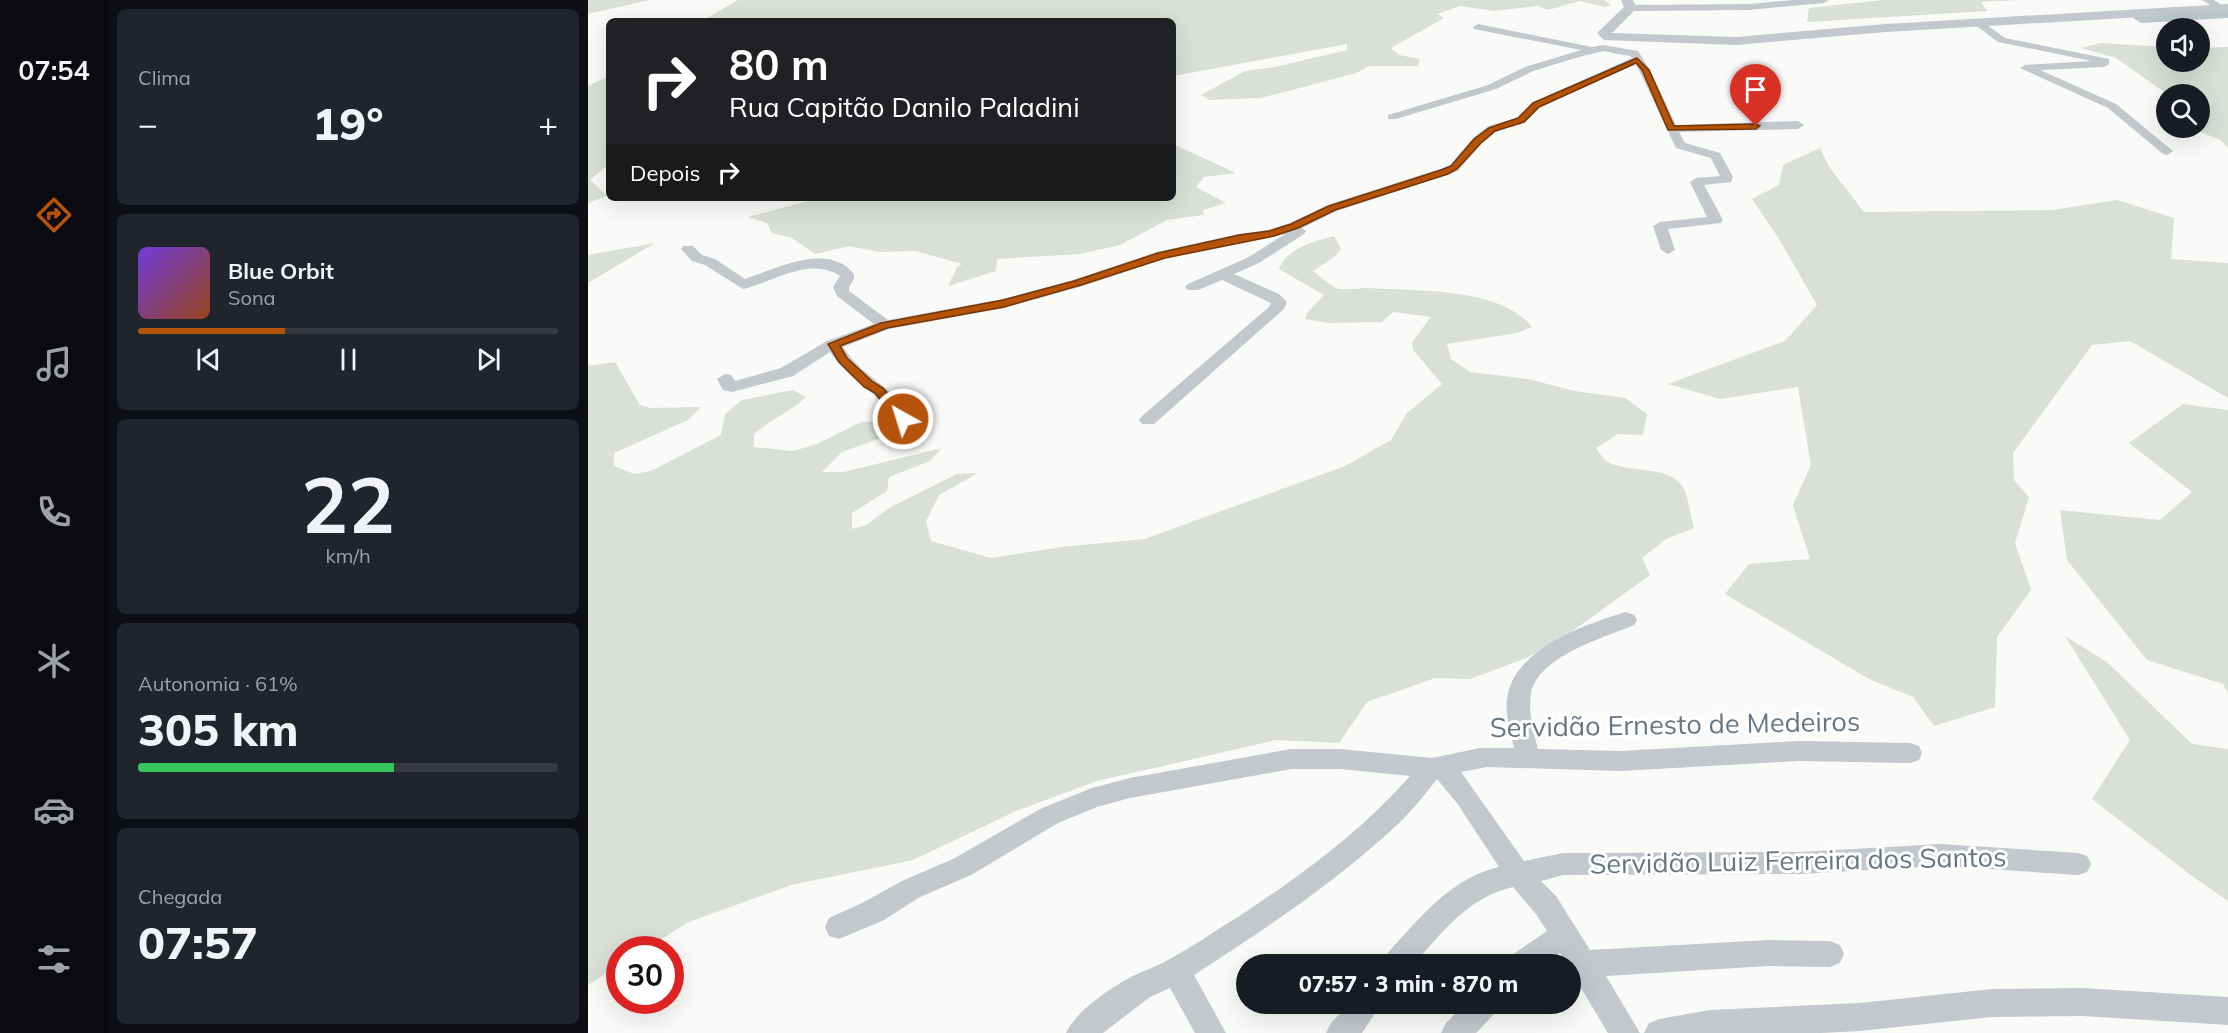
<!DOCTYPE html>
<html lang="pt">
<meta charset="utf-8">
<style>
:root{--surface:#171b24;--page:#20242c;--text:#f1f3f6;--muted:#9ea1a6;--line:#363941;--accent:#b45309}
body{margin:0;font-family:Mulish,sans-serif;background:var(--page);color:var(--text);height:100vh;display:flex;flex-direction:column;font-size:22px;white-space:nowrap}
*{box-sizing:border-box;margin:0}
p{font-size:20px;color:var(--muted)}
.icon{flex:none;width:33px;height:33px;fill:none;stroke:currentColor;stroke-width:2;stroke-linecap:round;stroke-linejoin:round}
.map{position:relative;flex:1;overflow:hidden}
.sheet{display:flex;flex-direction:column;gap:9px;padding:9px;background:#0d0f14;width:480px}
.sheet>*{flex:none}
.top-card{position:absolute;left:18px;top:18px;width:570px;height:183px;border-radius:9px;box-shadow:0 6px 24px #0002;background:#202124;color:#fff;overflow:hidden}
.controls{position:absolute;left:1568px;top:18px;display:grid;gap:12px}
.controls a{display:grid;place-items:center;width:54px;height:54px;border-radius:50%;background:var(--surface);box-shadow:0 6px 24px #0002;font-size:30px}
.speed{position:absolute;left:18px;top:936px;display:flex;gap:12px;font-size:30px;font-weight:700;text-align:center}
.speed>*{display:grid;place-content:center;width:78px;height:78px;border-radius:50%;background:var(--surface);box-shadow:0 6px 24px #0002;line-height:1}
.speed .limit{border:9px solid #d22;background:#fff;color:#111}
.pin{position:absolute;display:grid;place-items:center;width:51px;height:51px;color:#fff;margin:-62px -26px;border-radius:50% 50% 50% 0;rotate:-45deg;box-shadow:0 0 6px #0007}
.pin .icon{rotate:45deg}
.me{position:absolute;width:66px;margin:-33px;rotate:321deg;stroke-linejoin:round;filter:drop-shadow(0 0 4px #0008)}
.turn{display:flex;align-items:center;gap:21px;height:126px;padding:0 24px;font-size:27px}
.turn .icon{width:78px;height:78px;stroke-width:2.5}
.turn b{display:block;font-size:42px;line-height:51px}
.then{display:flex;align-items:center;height:57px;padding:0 24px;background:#0003;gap:12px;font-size:22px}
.big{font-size:45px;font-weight:800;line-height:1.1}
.sheet .widget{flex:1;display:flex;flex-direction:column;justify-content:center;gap:9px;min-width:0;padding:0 21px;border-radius:9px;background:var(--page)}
.sheet .dial{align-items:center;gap:0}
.dial b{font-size:78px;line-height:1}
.song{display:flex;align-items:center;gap:18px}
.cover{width:72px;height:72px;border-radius:9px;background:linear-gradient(135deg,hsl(260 70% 55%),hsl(20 70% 35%))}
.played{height:6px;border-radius:3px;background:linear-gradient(90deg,var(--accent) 35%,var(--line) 35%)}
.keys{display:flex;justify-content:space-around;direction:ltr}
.heat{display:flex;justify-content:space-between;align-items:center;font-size:33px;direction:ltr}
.charge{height:9px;border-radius:4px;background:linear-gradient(90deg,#34c759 61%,var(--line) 0)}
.trip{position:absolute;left:648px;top:954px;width:345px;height:60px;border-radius:30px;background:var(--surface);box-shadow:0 6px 24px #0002;font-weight:800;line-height:60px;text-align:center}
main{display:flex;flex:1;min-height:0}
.dock{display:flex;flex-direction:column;width:108px;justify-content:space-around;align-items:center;background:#090b0e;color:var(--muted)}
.dock .icon{width:42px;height:42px}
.dock .on{color:var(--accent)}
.dock b{font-size:27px;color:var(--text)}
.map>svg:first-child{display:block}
</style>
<main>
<nav class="dock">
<b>07:54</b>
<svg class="icon on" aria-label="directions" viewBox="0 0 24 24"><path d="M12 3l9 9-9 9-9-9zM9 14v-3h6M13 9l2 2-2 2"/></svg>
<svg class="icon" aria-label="music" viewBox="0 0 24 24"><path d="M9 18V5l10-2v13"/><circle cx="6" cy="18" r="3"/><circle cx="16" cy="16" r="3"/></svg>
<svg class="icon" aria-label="phone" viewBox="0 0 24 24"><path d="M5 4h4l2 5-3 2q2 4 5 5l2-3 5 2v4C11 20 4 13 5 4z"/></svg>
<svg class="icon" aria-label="climate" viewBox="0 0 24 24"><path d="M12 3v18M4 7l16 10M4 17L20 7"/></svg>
<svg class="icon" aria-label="car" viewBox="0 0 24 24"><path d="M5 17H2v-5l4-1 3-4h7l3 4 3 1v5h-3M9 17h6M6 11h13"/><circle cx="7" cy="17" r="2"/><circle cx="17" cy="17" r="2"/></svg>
<svg class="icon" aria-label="filters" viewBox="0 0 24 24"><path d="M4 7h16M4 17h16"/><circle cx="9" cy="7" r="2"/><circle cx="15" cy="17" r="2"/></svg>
</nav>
<section class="sheet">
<div class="widget"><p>Clima</p>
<div class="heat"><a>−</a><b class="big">19°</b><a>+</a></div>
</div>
<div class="widget">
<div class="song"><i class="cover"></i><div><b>Blue Orbit</b><p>Sona</p></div></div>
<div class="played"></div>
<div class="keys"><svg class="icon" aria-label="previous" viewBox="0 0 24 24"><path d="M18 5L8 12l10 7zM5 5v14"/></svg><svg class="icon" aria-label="pause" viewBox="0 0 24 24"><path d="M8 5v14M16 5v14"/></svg><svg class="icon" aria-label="next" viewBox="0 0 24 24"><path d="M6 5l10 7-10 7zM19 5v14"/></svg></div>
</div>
<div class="widget dial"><b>22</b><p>km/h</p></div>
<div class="widget"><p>Autonomia · 61%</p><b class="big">305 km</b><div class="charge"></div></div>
<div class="widget"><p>Chegada</p><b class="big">07:57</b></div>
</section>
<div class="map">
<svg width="1640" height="1033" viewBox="0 0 1640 1033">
<rect width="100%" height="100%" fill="#fafaf8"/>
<g fill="#dadfd7">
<polygon points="0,0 62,0 0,14"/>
<polygon points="150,0 1016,0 1023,5 1016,7 992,1 960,10 950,6 906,11 872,6 849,14 856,18 803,48 811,55 832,59 830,66 782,66 768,73 673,98 622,100 613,95 657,71 687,67 759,50 759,44 585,76 585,21 114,21"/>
<polygon points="1295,0 1431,0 1393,2 1399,11 1219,22 1221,8"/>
<polygon points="1513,43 1578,47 1578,62 1611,62 1611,48 1640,47 1640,148 1632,140 1603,128 1611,128 1611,94 1579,94 1528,58 1493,48"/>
<polygon points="21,76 21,164 2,180 19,196 0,203 0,86"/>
<polygon points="585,144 648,173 616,177 608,187 638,203 615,210 616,215 579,220 532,245 492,254 409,259 408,271 360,286 369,267 374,264 328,251 291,252 261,246 227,254 204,238 184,233 179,223 160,217 232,198 585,198"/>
<polygon points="1232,148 1241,167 1276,212 1464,210 1529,200 1586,218 1583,259 1640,263 1640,398 1542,341 1504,345 1425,453 1426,480 1441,497 1427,543 1443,590 1409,637 1407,707 1346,726 1325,697 1281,679 1137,594 1161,564 1222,559 1205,505 1223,465 1210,387 1132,399 1080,384 1197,341 1229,305 1191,239 1164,199 1191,185 1195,165"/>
<path d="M746 236 753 249 746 257 725 271C732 276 740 284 748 288 755 291 771 288 780 288 826 291 913 287 944 327L929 333 859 344 863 359 882 372 940 379 986 391 1037 398 1059 414 1055 435 1030 434 1008 448C1012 453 1015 460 1020 462 1044 475 1084 463 1097 491 1101 503 1103 517 1106 528L1078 539 1054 558 1062 575 979 635 938 658 882 679 847 678 779 702 751 743 688 740 509 781 428 811 325 860 203 885 101 922 57 949 32 950 31 965 0 985V366L27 362 52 405 62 408 113 407 100 420 26 453V466L46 474 63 471 133 435 137 414 154 400 205 390 218 397C202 412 182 420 166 434V447L205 451 229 444 273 422 302 421 315 430 254 452 234 472H256L354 448 342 461 301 477 299 491 264 513V529L278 525 303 507 369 474 390 473 351 495 338 521 343 541 403 558 473 547 557 539 757 466 803 440 819 413 854 384 825 350 824 342 843 317 805 312 794 322 741 323 717 319 719 313 736 295 691 269C698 249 726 241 746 236Z"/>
<polygon points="67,243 0,283 0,255"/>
<polygon points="1595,404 1640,410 1640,693 1635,684 1559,660 1479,560 1472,510 1572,520 1604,492 1541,443"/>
<polygon points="1477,636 1520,663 1604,744 1640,749 1640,901 1604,876 1504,799 1542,740"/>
</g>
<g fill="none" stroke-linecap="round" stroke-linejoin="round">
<polygon fill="#bbc7cb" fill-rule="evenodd" points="1640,8 1640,18 1553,23 1545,18 1553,13"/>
<g fill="#c3c8cc" fill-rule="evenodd">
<polygon points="1206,0 1241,0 1236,3 1161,10 1043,11 1038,8 1043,5 1161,4"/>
<polygon points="1614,0 1626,0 1638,8 1630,10"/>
<polygon points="1386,20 1392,20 1417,38 1521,59 1521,64 1516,67 1452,70 1528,104 1585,151 1579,155 1575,154 1520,108 1432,68 1437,65 1504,61 1410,42 1386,24"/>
<path d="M890 24 1004 47 1015 45 1050 51 1062 70 1088 125 1210 121 1216 125 1210 129 1091 132 1097 143 1132 153 1145 177 1143 182 1116 185 1135 220 1133 223 1080 229 1087 250 1080 254 1073 250 1065 226 1072 222 1119 217 1102 182 1108 178 1132 176 1123 158 1088 148 1048 64 952 107 937 122 908 132 893 144 870 171 749 211 714 228 718 231 716 234 671 263 646 274 691 294 699 302 696 309 566 424H554L551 420 554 416 681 307 683 303 634 280 610 290H600L597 287 600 284 661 257 697 234 578 258 495 286 416 308 301 329 255 347C266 364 281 375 296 387 309 397 320 413 331 425L334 429 331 433H319C308 421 298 408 287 396 271 381 254 371 242 352L205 376 144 392 135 390 129 379 137 374 143 375 147 381 193 368 239 341 286 324 249 296 245 287 252 276C221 256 186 282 155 289L117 265 104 261 93 249 95 246H105L114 255 127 259 157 279C187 269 240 241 266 274V279L261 287V291L300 320 415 299 485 280 569 252 651 234 680 230 702 223 739 205 852 169 862 165 885 138 900 126 929 118 944 103 1044 58 1042 56 1015 51 991 57 945 71 908 89 808 119H800V115L900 85 937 67 993 50 886 29 885 27Z"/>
<path d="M1038 612 1046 615 1049 620 1046 625C1015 638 951 656 943 693 940 711 945 731 950 749L1033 751 1211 741 1322 743 1331 746 1334 753 1331 760 1322 763 1211 761 1033 771 899 767 873 772 936 861 975 853 1211 852 1353 844 1490 853 1499 856 1503 864 1499 872 1490 875 1353 866 1211 874 975 875 953 881 968 896 1002 950 1180 940 1242 941 1252 945 1256 954 1252 963 1242 967 1180 966 1018 976 1052 1033H1020L984 973 982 964H979L972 953 956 964H920L924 955 959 931 948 914 925 887C881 897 854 932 826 964H794L798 955C830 920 862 878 911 867L869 803 849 779C837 794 824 811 810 824 748 882 677 929 606 975L638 1033H607L582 988 562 997 515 1033H478C487 1012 522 988 543 977 555 971 568 967 580 960 604 947 627 931 650 917 712 876 773 832 822 776L752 769H703L542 798 509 807 470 823 383 875 332 897 296 920 251 939 241 936 237 927 241 918 276 902 314 881 365 859 452 809 504 788 542 778 703 749H752L844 758 892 748H926C922 731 916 711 920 693 931 647 998 624 1038 612Z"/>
<polygon points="1494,988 1640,997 1640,1025 1494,1016 1404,1017 1272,1031 1233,1033 1056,1033 1061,1023 1071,1019 1122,1010 1272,1003 1404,989"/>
<polygon points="761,1004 793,1004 774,1033 738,1033 743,1023"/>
<polygon points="877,1004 911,1004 906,1014 888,1033 853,1033 858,1023"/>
</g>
<polygon fill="#c3c8cc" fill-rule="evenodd" points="1033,0 1045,0 1049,8 1024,33 1148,37 1298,24 1640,4 1640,12 1298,32 1148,45 1016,40 1009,33 1036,7"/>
</g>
<polygon fill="#b45309" stroke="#753606" stroke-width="1.5" points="1049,58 1061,70 1086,126 1168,124 1172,126 1168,129 1080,130 1054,70 1048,63 951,107 936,122 907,131 893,143 869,169 860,174 747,210 710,228 686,236 577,258 493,285 416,307 299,328 252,346 259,358 285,382 295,388 319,416 321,419 315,422 310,421 287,393 276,387 251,362 240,344 293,323 415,300 486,281 570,253 651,235 681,231 703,224 741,206 853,170 863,166 886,139 901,128 930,118 945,103"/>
<g text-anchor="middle" stroke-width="6" stroke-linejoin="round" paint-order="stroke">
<g font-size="27" fill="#657683" stroke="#fff">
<text transform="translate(1087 725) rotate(-1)" y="9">Servidão Ernesto de Medeiros</text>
<text transform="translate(1210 861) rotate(-1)" y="9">Servidão Luiz Ferreira dos Santos</text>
</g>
</g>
</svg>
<div class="controls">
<a><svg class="icon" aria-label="sound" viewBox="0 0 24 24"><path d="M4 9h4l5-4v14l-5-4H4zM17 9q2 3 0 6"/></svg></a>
<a><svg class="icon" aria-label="search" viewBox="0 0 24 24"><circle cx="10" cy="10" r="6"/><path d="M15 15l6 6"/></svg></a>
</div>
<div class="speed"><div class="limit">30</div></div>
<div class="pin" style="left:1168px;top:126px;background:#d93025"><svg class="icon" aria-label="arrive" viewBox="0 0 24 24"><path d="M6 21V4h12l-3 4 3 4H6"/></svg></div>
<svg class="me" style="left:315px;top:419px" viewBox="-20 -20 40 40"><circle r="17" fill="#b45309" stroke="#fff" stroke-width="3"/><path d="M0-11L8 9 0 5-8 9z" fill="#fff"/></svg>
<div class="trip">07:57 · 3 min · 870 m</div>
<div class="top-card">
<div class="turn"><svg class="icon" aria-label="right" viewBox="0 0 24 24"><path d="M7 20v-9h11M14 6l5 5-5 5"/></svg><div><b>80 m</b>Rua Capitão Danilo Paladini</div></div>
<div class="then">Depois<svg class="icon" aria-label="right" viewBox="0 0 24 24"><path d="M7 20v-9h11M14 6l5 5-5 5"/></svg></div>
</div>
</div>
</main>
